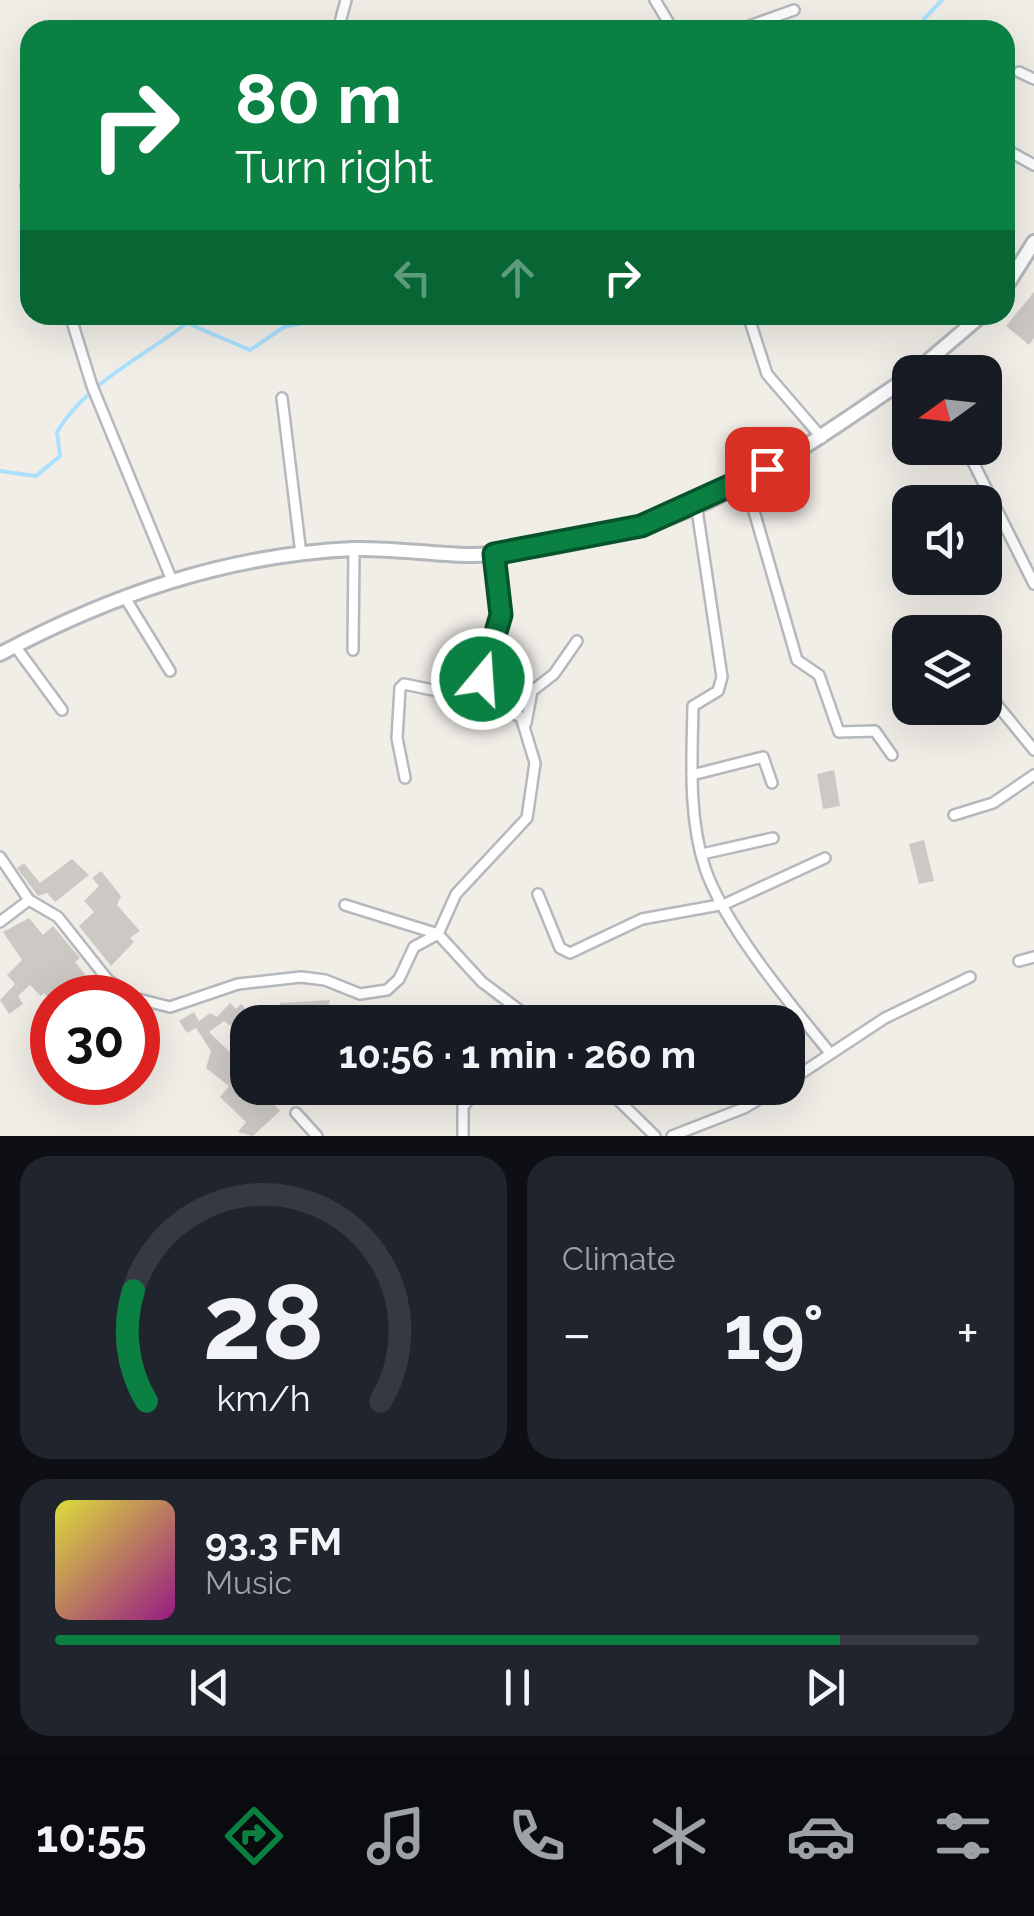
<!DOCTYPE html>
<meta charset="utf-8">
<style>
:root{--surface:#171b24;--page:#20242c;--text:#f1f3f6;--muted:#9ea1a6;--line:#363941;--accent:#0b8043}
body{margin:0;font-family:Raleway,sans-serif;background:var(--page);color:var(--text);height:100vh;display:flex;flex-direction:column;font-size:38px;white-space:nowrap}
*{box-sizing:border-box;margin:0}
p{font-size:32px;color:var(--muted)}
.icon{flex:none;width:55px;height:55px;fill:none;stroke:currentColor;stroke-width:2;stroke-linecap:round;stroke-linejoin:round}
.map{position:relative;height:1136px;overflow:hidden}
.drawer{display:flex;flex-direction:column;gap:20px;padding:20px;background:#0d0f14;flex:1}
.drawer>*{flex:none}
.hud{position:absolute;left:20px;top:20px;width:995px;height:305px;border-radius:30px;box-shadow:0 10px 40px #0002;background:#0b8043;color:#fff;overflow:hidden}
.needle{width:65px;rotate:255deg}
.buttons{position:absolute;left:892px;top:355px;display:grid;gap:20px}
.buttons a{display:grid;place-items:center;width:110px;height:110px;border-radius:20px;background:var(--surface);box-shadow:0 10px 40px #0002;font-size:50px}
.speed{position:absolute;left:30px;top:975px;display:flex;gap:20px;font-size:50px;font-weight:700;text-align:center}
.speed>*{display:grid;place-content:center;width:130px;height:130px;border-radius:50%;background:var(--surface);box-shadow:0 10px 40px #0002;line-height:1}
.speed .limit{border:15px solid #d22;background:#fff;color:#111}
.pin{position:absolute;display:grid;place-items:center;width:85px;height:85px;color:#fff;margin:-42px;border-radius:20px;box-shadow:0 5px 15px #0006}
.me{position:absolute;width:110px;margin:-55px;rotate:18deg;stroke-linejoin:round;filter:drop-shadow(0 0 8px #0008)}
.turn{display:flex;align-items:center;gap:35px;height:210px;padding:0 50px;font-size:45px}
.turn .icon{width:130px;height:130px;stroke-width:2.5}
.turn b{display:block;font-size:70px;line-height:85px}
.lanes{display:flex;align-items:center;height:95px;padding:0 50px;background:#0003;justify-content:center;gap:50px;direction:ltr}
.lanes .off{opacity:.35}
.big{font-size:75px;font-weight:700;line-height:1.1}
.drawer .card{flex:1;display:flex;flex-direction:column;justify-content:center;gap:15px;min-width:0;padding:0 35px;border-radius:30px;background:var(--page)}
.drawer .dial{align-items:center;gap:0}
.dial svg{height:260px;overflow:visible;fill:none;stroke:var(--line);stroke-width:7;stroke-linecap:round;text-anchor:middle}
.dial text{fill:var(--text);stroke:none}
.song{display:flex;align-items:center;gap:30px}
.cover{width:120px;height:120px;border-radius:15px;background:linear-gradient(135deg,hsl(60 70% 55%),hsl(310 70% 35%))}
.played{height:10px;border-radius:5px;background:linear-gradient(90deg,var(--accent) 85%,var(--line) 85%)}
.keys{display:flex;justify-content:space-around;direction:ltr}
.heat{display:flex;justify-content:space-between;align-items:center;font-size:55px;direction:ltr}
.drawer .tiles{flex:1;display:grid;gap:20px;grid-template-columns:1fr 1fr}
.card:last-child{grid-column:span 2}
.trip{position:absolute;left:230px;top:1005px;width:575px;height:100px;border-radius:30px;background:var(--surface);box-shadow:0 10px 40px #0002;font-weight:700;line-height:100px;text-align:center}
.dock{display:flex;height:160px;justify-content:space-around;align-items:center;background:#090b0e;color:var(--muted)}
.dock .icon{width:70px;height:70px}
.dock .on{color:var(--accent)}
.dock b{font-size:45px;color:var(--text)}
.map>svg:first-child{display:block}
</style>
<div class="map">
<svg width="1034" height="1136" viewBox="0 0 1034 1136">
<rect width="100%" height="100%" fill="#f1eee8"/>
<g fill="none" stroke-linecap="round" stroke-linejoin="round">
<g stroke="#aae1ff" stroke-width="4">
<polyline points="914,30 942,0"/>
<path d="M0 471 36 476 60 456 57 432C87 382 143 357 187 323L250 350 284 327 338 315"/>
</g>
</g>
<g fill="#ccc9c5">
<polygon points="1034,292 1034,338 1029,345 1006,326"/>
<polygon points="834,770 840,806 823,809 817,774"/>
<polygon points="924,840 934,881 919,884 909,844"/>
<polygon points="72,859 89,875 55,902 47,893 38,896 17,868 24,863 40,883"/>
<polygon points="101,871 121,896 117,905 140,931 130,938 134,942 111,966 79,926 94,912 84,901 99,886 92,878"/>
<polygon points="29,918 43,935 53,926 80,958 75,962 90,981 63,998 48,998 44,993 41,996 30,985 18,996 23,1004 9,1014 0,1000 15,984 7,975 22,960 3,932"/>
<polygon points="330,1000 325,1019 312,1012 276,1013 280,1003"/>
<polygon points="230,1003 236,1009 241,1004 257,1022 248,1022 248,1040 224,1021 209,1032 242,1064 248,1088 259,1088 280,1111 253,1136 238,1132 246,1122 220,1097 229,1086 206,1068 211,1051 196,1028 187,1033 179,1021 194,1012 199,1021 210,1013 217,1017"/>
</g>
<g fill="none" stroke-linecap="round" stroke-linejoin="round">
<g stroke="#b5b8bc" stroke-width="14">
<g id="street">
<polyline points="655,0 673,30"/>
<polyline points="338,30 346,0"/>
<polyline points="738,30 794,10"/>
<polyline points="1019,72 1034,79"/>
<polyline points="1005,149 1034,165"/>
<polyline points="26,186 30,196"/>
<polyline points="70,315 92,386 171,578"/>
<polyline points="748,315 767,374 822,438"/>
<polyline points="282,398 301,554"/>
<polyline points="966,448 1034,584"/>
<polyline points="745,480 797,660 819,675 839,732 875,731 892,755"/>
<path d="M696 503 722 677 718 691 693 706C692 759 688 817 705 868 724 925 791 1005 830 1053"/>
<polyline points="124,596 170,671"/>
<polyline points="15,646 62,710"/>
<polyline points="353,650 354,549"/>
<polyline points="985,690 1034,750"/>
<polyline points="526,723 532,691 554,674 577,641"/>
<polyline points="692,775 763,757 772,783"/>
<polyline points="405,778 397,738 400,688 404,684 481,700"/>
<polyline points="954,815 993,803 1034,775"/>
<polyline points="702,854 773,838"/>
<polyline points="0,857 29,900 58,917 108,980 135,998"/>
<polyline points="538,894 560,948 570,953 642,919 725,904 825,858"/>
<polyline points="345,905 438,934 482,982 535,1022"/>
<polyline points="0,922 29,900"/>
<polyline points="1019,961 1034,957"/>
<polyline points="138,999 170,1007 238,984 301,977 325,980 360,994 387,990 399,979 414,947 438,934 456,894 527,818 535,763 521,717 481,700 480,687 501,615 494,553"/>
<polyline points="788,1082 885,1018 970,977"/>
<polyline points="606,1088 655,1136"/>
<polyline points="296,1113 317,1136"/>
<polyline points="463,1136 463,1107 477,1088"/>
<polyline points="672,1136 744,1108 778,1088"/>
</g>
</g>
<g stroke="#b4b8bc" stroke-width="18">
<g id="secondary">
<polyline points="1005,288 1034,242"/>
<polyline points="915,372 982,315"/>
<path d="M0 654C111 595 226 555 353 549 391 548 429 554 467 555 523 556 585 541 639 527 733 502 830 430 910 376"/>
</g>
</g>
<use href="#street" stroke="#fff" stroke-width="9"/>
<use href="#secondary" stroke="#fff" stroke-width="12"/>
</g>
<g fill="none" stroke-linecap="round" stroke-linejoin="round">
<g stroke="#07532c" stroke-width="25">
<polyline id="route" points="482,679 501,615 494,554 641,526 767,469"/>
</g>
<use href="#route" stroke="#0b8043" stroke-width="18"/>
</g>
</svg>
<div class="buttons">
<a><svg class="needle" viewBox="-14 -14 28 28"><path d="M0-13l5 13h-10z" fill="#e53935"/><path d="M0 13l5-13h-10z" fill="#9ea1a6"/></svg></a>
<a><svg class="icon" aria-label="sound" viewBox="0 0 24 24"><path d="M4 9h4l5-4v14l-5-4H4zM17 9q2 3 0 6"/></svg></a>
<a><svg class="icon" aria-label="layers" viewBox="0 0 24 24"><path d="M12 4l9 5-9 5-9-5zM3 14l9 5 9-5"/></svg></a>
</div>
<div class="speed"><div class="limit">30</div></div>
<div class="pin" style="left:767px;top:469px;background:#d93025"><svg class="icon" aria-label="arrive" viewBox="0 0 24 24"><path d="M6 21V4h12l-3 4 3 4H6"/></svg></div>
<svg class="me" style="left:482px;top:679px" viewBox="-20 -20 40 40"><circle r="17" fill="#0b8043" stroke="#fff" stroke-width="3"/><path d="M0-11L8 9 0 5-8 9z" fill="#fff"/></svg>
<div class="trip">10:56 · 1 min · 260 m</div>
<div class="hud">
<div class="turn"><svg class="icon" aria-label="right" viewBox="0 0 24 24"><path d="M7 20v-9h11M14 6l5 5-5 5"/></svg><div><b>80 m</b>Turn right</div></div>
<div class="lanes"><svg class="icon off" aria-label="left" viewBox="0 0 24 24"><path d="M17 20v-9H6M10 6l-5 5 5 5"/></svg><svg class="icon off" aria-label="ahead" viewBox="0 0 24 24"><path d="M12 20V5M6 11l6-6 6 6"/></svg><svg class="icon" aria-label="right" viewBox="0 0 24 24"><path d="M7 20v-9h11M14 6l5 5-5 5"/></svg></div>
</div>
</div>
<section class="drawer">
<div class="tiles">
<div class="card dial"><svg viewBox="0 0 100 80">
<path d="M14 69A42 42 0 1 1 86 69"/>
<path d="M14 69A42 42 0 0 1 10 35" stroke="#0b8043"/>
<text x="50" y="56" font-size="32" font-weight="700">28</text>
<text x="50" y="72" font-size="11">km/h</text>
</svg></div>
<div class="card"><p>Climate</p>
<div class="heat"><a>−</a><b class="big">19°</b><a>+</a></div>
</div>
<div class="card">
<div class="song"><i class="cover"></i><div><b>93.3 FM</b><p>Music</p></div></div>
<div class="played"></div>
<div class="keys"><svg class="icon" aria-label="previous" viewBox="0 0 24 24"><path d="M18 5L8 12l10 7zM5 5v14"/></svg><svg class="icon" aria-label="pause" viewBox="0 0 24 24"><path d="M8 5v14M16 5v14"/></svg><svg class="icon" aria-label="next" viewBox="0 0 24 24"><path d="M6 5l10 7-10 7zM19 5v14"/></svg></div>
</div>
</div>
</section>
<nav class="dock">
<b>10:55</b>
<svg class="icon on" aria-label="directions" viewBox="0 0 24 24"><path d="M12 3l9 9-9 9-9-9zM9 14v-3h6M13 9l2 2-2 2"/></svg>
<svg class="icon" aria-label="music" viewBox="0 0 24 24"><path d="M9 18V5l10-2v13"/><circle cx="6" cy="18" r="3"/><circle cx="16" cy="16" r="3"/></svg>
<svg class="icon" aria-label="phone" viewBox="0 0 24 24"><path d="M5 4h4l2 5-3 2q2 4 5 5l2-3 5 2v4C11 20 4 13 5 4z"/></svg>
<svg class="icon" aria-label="climate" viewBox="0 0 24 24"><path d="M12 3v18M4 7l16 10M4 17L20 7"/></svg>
<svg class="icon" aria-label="car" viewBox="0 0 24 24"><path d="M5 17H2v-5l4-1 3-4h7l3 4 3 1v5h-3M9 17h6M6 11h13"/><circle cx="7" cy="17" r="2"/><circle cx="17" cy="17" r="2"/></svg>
<svg class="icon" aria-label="filters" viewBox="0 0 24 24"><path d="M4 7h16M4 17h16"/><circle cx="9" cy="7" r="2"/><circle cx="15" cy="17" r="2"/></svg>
</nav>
